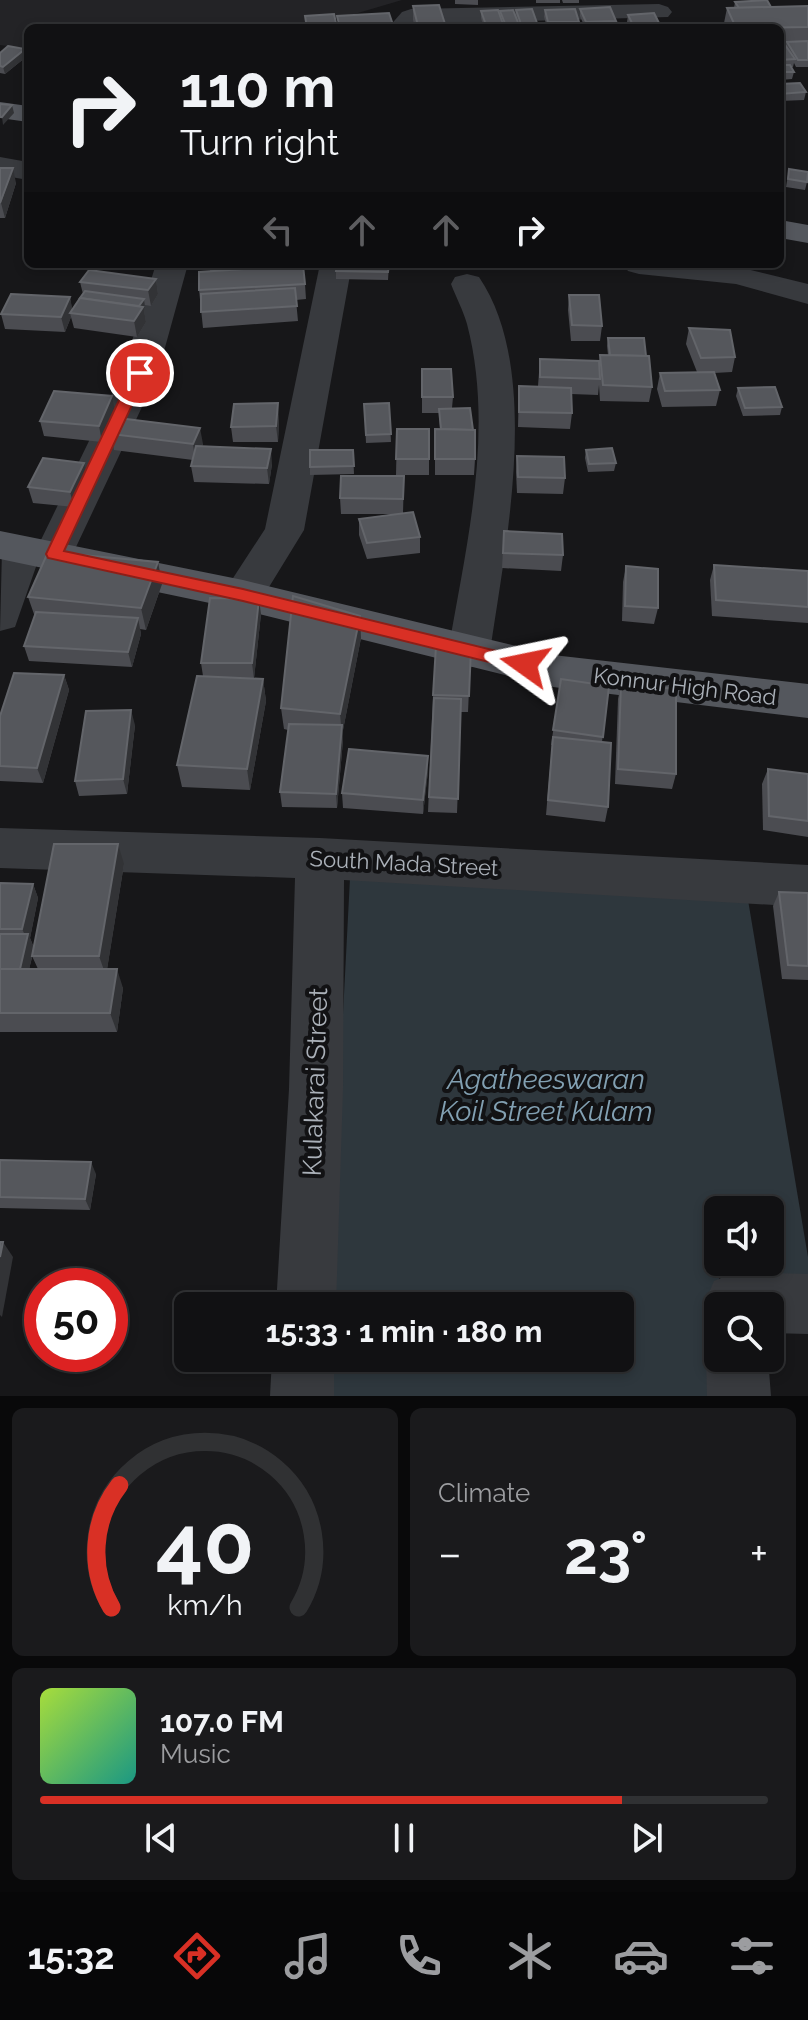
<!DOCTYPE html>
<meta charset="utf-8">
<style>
:root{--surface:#111113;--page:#1a1a1c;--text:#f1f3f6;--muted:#9c9da0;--line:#303133;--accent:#d93025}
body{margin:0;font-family:Raleway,sans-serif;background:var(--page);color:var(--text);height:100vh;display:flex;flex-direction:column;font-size:30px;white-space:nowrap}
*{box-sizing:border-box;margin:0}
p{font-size:26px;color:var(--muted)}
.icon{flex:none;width:44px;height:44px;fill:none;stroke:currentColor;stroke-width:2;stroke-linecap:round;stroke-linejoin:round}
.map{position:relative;height:1396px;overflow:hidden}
.details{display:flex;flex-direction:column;gap:12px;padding:12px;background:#09090a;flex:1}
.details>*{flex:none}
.hud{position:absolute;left:24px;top:24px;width:760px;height:244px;border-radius:12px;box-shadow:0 4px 12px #0003,0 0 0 2px var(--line);background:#111113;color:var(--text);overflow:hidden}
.controls{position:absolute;left:704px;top:1196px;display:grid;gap:16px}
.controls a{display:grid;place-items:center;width:80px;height:80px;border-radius:12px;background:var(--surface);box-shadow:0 4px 12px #0003,0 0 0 2px var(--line);font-size:40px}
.speed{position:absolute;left:24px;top:1268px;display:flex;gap:16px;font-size:40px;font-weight:700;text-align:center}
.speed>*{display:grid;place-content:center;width:104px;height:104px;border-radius:50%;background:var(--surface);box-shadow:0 4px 12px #0003,0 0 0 2px var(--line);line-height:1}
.speed .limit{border:12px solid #d22;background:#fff;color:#111}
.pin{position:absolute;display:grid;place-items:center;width:68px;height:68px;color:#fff;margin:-34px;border:4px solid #fff;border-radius:50%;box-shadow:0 2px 8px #0007}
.me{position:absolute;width:88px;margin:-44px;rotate:282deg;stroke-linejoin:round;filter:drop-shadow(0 0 6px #0008)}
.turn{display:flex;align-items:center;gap:28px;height:168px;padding:0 24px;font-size:36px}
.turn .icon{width:104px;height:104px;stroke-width:2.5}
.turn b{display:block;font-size:56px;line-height:68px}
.lanes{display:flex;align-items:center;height:76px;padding:0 24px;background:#0003;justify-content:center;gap:40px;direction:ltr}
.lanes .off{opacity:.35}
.big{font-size:60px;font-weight:700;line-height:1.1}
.details .tile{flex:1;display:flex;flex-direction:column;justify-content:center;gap:12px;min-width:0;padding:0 28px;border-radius:12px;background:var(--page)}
.details .dial{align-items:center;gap:0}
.dial svg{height:208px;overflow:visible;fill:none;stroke:var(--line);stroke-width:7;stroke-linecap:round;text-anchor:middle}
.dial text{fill:var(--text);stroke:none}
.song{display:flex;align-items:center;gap:24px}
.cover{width:96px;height:96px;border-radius:12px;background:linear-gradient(135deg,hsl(80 70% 55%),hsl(170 70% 35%))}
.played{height:8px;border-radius:4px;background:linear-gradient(90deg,var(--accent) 80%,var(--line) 80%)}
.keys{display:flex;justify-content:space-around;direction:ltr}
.heat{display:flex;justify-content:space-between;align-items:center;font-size:44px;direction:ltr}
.details .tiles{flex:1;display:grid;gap:12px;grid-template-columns:1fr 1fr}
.tile:last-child{grid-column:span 2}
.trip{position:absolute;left:174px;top:1292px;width:460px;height:80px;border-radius:12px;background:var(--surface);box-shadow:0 4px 12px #0003,0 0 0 2px var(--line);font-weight:700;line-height:80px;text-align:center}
.tab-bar{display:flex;height:128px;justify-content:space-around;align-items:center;background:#070708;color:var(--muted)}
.tab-bar .icon{width:56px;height:56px}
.tab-bar .selected{color:var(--accent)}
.tab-bar b{font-size:36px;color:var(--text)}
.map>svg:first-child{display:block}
</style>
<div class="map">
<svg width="808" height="1396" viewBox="0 0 808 1396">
<rect width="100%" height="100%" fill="#171719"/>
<polygon fill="#232326" points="0,0 402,0 307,28 28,28 28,49 0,45"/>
<path fill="#2e373d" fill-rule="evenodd" d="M350 878 748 900 808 1257V1282L719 1273 720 1396H323L325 1358H620V1306H328ZM718 1210H770V1262H718Z"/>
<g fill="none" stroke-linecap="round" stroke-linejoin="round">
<g fill="#383a3e" fill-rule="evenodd">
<polygon points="659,4 668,7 672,12 668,17 418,24 415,28 388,28 402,12 411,9"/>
<polygon points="0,157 28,162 28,180 0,175"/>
<polygon points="156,264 188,264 158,373 68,564 54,568 38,561 15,627 0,631 2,550 8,540 22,536 36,540 39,544 122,373"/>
<polygon points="320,264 352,264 304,530 258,605 243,610 228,605 222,595 265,529"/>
<polygon points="623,264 726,264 808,284 808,304 736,284 639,274 628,271"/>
<path d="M467 274 479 277C543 371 505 546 490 652L484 663 469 668 454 663 448 652C466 546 495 431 467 324 463 310 456 297 451 284L455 277Z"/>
<polygon points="0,828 320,838 808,865 808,907 344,880 343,1089 336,1306 276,1306 289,1089 295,878 0,868"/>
<polygon points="735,1272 808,1274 808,1334 770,1333 770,1306 718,1306 718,1329 714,1327 705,1302 714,1281"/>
<polygon points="718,1335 718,1358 768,1358 771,1396 707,1396 706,1358"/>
<polygon points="272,1358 334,1358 334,1396 270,1396"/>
</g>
<g fill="#54575d" fill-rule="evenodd">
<polygon points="0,102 28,106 28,122 0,118"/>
<polygon points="780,220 808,225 808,243 780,238"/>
<polygon points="0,531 243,580 553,655 808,684 808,718 553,687 243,610 0,559"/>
</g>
</g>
<g fill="#4b4c51" fill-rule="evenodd">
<polygon points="455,0 478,0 478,5 455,4"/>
<rect x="536" y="0" width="24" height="3"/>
<polygon points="562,0 579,0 579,3 563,3"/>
<polygon points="735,2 771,7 808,6 808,67 796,67 794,63 793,67 791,67 794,72 792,79 780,80 780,28 723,28 727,8 734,8"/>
<polygon points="413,6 445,24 445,28 415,28 413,20"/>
<polygon points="580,9 616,21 616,28 585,28 580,16"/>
<polygon points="516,10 537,23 537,28 484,28 481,18 481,11 500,17 500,11 515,16"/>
<polygon points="545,10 579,22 579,28 543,28 547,27 544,17"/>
<polygon points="628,15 659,23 659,28 616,28 617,26 629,25 627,22"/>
<polygon points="25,49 26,57 5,74 0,73 0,53"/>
<polygon points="780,84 806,92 804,100 780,101"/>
<polygon points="0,168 16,183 5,218 0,218"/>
<polygon points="789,169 807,182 805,190 786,187"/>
<polygon points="210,264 300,264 305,284 306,299 296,300 298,321 203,328 199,290 210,271"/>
<polygon points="389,264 388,280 336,279 336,271"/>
<polygon points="156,279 158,294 151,306 145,305 144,310 146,322 137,337 74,328 71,317 65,332 5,329 1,314 70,297 72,310 83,294 80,282"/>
<polygon points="569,295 602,326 600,341 571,341 568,310"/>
<polygon points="689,328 735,357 732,372 714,373 720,390 716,406 662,407 657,389 660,373 697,372 686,344"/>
<polygon points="608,338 652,387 649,402 600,401 599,385 598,395 571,394 572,413 570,429 518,427 519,386 538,386 540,359 599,365 600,355 608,355 607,346"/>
<polygon points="422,369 453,397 452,408 475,459 474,475 435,475 435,429 440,429 439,413 422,413"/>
<polygon points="738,388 782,407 780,415 743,416 736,396"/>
<polygon points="389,403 391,442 366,443 364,404"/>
<polygon points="115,412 102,442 44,436 40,421"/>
<polygon points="279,419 278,442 233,442 231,427"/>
<polygon points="397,429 429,429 429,475 396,475"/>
<polygon points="111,434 203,444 202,446 272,464 269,484 194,482 191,466 193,460 114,450"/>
<polygon points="353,450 354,474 310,475 310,467"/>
<polygon points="586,450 616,463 614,471 588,472 585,458"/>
<polygon points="517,456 565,478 563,494 517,493 516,472"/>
<polygon points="404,476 403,513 420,537 420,553 367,559 359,535 359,519 393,514 341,514 340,498"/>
<polygon points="88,479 74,507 33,503 28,487"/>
<polygon points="504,531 563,555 561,571 502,568"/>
<polygon points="158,562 162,584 146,630 140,629 141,634 132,667 29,661 24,646 35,617 28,597"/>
<polygon points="714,565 808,571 808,623 712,616 710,580"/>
<polygon points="626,566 658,608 654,624 622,621 623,582"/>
<polygon points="261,614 254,678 263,679 266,701 250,790 182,787 177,765 203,676 201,663"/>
<polygon points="361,638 343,730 343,740 337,808 282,807 280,792 288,730 284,729 281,708"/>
<polygon points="471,647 468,712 461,712 457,813 428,812 433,695"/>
<polygon points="64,675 69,690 43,783 0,781 0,716"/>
<polygon points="561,679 609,686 602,742 608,807 605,822 546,815 552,745 551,745"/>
<polygon points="621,684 676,774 672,789 615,784 618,699"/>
<polygon points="135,725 127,794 79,796 75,781"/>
<polygon points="768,769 808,774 808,837 763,830 762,784"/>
<polygon points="428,771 423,814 343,808 342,793"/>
<path d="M124 864 107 969 123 988 117 1032H0V883L33 884 38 898 30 938 34 948ZM33 954 32 956 38 969H29Z"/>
<polygon points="779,892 808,893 808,980 782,979 773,906"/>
<polygon points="0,1160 96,1174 90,1210 0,1208"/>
</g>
<g fill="#323336">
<polygon points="25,49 26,57 5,74 3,67"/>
<polygon points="12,105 14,113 3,125 2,117"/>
<polygon points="13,168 16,183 5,218 1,203"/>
<polygon points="156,279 158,294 151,306 148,290"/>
<polygon points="70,297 73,313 70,313 71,317 65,332 61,317"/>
<polygon points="144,299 145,307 144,310 146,322 137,337 134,321 137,310"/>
<polygon points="112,396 115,412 102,442 99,426"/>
<polygon points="278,403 279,419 278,442 276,426"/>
<polygon points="200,428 203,444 195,460 193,444"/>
<polygon points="271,449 272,464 269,484 267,468"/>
<polygon points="84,463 88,479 74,507 70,492"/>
<polygon points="158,562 162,584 146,630 141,608"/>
<polygon points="259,599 261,614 254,679 252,663"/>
<polygon points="360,616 361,638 343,730 343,740 337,808 336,794 342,735 340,714"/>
<polygon points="138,618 141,634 132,667 128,652"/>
<polygon points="64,675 69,690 43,783 37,768"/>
<polygon points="263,679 266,701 250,790 247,769"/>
<polygon points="131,710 135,725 127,794 123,779"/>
<polygon points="428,756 428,771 423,814 423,800"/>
<polygon points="118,844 124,864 106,976 99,956"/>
<polygon points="33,884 38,898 30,938 34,948 25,987 19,973 27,939 22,929"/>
<polygon points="117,969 123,988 117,1032 110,1013"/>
<polygon points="91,1162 96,1174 90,1210 85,1199"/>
<polygon points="3,1242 13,1257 2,1317 0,1315 0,1257"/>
</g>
<g fill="#55575c" stroke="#63656a" stroke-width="2">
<polygon points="767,0 771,7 739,8 735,2"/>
<polygon points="439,5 445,24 418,26 413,6"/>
<polygon points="808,6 808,27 736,28 727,8"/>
<polygon points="610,7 616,21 586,22 580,9"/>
<polygon points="532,9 537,23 521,24 516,10"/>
<polygon points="575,9 579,22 548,22 545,10"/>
<polygon points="498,10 503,24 486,25 481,11"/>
<polygon points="513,10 519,25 531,25 532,28 503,28 503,26 506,26 500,11"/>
<polygon points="389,13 394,28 340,28 337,16"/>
<polygon points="654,13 659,23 654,23 657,28 618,28 617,26 633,25 628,15"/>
<polygon points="334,14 337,28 307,28 305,16"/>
<polygon points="543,27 576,27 576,28 544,28"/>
<polygon points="808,41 808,60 798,60 787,42"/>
<polygon points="780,42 783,42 795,59 780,60"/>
<polygon points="8,46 25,49 3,67 0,66 0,53"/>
<polygon points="780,65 790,65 794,72 780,72"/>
<polygon points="800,83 806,92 780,94 780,84"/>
<polygon points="0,104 12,105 2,117 0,117"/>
<polygon points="0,168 13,168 0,203"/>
<polygon points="789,169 808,172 807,182 788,179"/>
<polygon points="210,264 287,264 210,268"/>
<polygon points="337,264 389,264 388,272 336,271"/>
<polygon points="303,265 305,284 199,290 199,272"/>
<polygon points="89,270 156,279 148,290 80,282"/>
<polygon points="295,288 297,306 201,312 201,294"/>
<polygon points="85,291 144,299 139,306 80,298"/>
<polygon points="11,294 70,297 61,317 1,314"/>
<polygon points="569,295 599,295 602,326 572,325"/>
<polygon points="80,298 143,307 134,321 70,313"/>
<polygon points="689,328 730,330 735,357 701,358"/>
<polygon points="608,338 644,338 646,356 610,355"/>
<polygon points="600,355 649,356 652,387 603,385"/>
<polygon points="540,359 599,361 600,379 540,377"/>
<polygon points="422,369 451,369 453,397 422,397"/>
<polygon points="714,372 720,390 665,391 660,373"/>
<polygon points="519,386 571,388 572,413 519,412"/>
<polygon points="775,387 782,407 745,408 738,388"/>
<polygon points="54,391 112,396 99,426 40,421"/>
<polygon points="278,403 276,426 231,427 234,404"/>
<polygon points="389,403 391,434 366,435 364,404"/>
<polygon points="470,408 473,430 441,429 439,409"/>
<polygon points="118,418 200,428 193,444 111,434"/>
<polygon points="397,429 429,429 429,459 396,459"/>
<polygon points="435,429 475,430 475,459 435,459"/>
<polygon points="196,446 271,449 267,468 191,466"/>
<polygon points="612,448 616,463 589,464 586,450"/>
<polygon points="310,450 353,450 354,466 310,467"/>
<polygon points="517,456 564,457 565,478 518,477"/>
<polygon points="43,458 84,463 70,492 28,487"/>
<polygon points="341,476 404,476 403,499 340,498"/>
<polygon points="413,512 420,537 367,543 359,519"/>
<polygon points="504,531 562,534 563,555 503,553"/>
<polygon points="48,552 158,562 141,608 28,597"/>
<polygon points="714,565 808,571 808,607 716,600"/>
<polygon points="626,566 658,569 658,608 625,606"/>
<polygon points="293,596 360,616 340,714 281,708"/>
<polygon points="210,598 259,599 252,663 201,663"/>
<polygon points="36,612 138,618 128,652 24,646"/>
<polygon points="436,646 471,647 469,696 433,695"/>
<polygon points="14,673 64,675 37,768 0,766 0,716"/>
<polygon points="197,676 263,679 247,769 177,765"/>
<polygon points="561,679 609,686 603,737 553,730"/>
<polygon points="621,684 676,689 676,774 618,769"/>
<polygon points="434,698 461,699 458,799 429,797"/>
<polygon points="131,710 123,779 75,781 86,711"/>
<polygon points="289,724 342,725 336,794 280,792"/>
<polygon points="553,737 611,743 608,807 548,800"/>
<polygon points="349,749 428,756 423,800 342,793"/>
<polygon points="768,769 808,774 808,821 769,816"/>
<polygon points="54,844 118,844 99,956 32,956"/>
<polygon points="0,883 33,884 22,929 0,929"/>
<polygon points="779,892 808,893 808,966 788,965"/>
<polygon points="0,934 28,934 20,969 0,969"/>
<polygon points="0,969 117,969 110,1013 0,1013"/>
<polygon points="0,1160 91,1162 85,1199 0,1197"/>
<polygon points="0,1242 3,1242 0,1257"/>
</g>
<polygon fill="#d93025" stroke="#8d1f18" stroke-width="2" points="140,369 147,373 64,551 243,589 525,658 534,664 531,669 525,671 243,601 48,558 46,554 132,373"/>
<g text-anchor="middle" stroke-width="8" stroke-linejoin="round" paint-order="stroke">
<g font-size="22" fill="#aab0b8" stroke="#121214">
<text transform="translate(685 686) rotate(7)" y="8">Konnur High Road</text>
<text transform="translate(404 863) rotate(3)" y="8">South Mada Street</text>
</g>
<g font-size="26" fill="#aab0b8" stroke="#121214">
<text transform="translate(315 1082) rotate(-88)" y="9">Kulakarai Street</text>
</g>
<g font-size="28" font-style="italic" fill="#82a0b2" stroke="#121214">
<text x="546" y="1089">Agatheeswaran<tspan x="546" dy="32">Koil Street Kulam</tspan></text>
</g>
</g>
</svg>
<div class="controls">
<a><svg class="icon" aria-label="sound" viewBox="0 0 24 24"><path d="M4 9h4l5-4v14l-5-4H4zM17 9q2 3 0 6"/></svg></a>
<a><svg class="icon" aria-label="search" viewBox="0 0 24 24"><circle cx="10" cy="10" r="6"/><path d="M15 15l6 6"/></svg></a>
</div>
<div class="speed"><div class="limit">50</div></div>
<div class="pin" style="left:140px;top:373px;background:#d93025"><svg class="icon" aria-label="arrive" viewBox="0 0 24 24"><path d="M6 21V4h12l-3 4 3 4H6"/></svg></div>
<svg class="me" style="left:525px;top:664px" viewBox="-20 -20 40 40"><path d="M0-17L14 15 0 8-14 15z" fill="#d93025" stroke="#fff" stroke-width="4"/></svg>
<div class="trip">15:33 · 1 min · 180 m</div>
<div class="hud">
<div class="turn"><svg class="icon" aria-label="right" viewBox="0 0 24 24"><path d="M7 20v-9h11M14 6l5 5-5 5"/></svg><div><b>110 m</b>Turn right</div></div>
<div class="lanes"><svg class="icon off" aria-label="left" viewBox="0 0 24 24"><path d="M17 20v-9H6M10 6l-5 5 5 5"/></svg><svg class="icon off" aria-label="ahead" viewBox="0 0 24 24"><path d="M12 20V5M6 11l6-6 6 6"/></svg><svg class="icon off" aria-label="ahead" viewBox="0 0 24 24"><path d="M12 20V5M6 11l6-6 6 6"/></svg><svg class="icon" aria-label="right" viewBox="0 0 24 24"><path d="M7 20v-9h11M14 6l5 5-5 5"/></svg></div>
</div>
</div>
<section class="details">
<div class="tiles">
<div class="tile dial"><svg viewBox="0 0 100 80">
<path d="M14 69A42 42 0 1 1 86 69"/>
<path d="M14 69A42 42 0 0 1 17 22" stroke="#d93025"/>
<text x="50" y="56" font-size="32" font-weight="700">40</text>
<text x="50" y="72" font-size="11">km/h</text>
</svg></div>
<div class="tile"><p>Climate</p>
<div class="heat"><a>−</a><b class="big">23°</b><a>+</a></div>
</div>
<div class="tile">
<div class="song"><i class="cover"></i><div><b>107.0 FM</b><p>Music</p></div></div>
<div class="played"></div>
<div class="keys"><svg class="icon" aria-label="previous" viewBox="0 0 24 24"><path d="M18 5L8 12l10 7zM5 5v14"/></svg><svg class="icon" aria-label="pause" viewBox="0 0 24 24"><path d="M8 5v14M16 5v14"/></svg><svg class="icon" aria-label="next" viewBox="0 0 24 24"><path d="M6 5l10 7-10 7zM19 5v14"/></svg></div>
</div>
</div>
</section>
<nav class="tab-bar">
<b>15:32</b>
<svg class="icon selected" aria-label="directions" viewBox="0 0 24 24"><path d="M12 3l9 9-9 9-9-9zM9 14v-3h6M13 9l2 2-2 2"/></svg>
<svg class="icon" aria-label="music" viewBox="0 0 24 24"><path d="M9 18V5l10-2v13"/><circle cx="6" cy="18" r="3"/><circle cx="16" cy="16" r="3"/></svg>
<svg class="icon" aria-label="phone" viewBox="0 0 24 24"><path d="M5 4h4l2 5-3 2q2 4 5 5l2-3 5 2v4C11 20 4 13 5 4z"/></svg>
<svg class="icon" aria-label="climate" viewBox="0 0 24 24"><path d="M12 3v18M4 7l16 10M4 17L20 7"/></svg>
<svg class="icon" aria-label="car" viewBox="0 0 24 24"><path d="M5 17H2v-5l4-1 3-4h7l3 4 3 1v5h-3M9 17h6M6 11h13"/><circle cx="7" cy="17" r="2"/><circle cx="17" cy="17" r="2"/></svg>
<svg class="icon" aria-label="filters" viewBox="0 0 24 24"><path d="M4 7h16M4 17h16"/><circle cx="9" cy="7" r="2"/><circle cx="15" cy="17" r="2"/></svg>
</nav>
